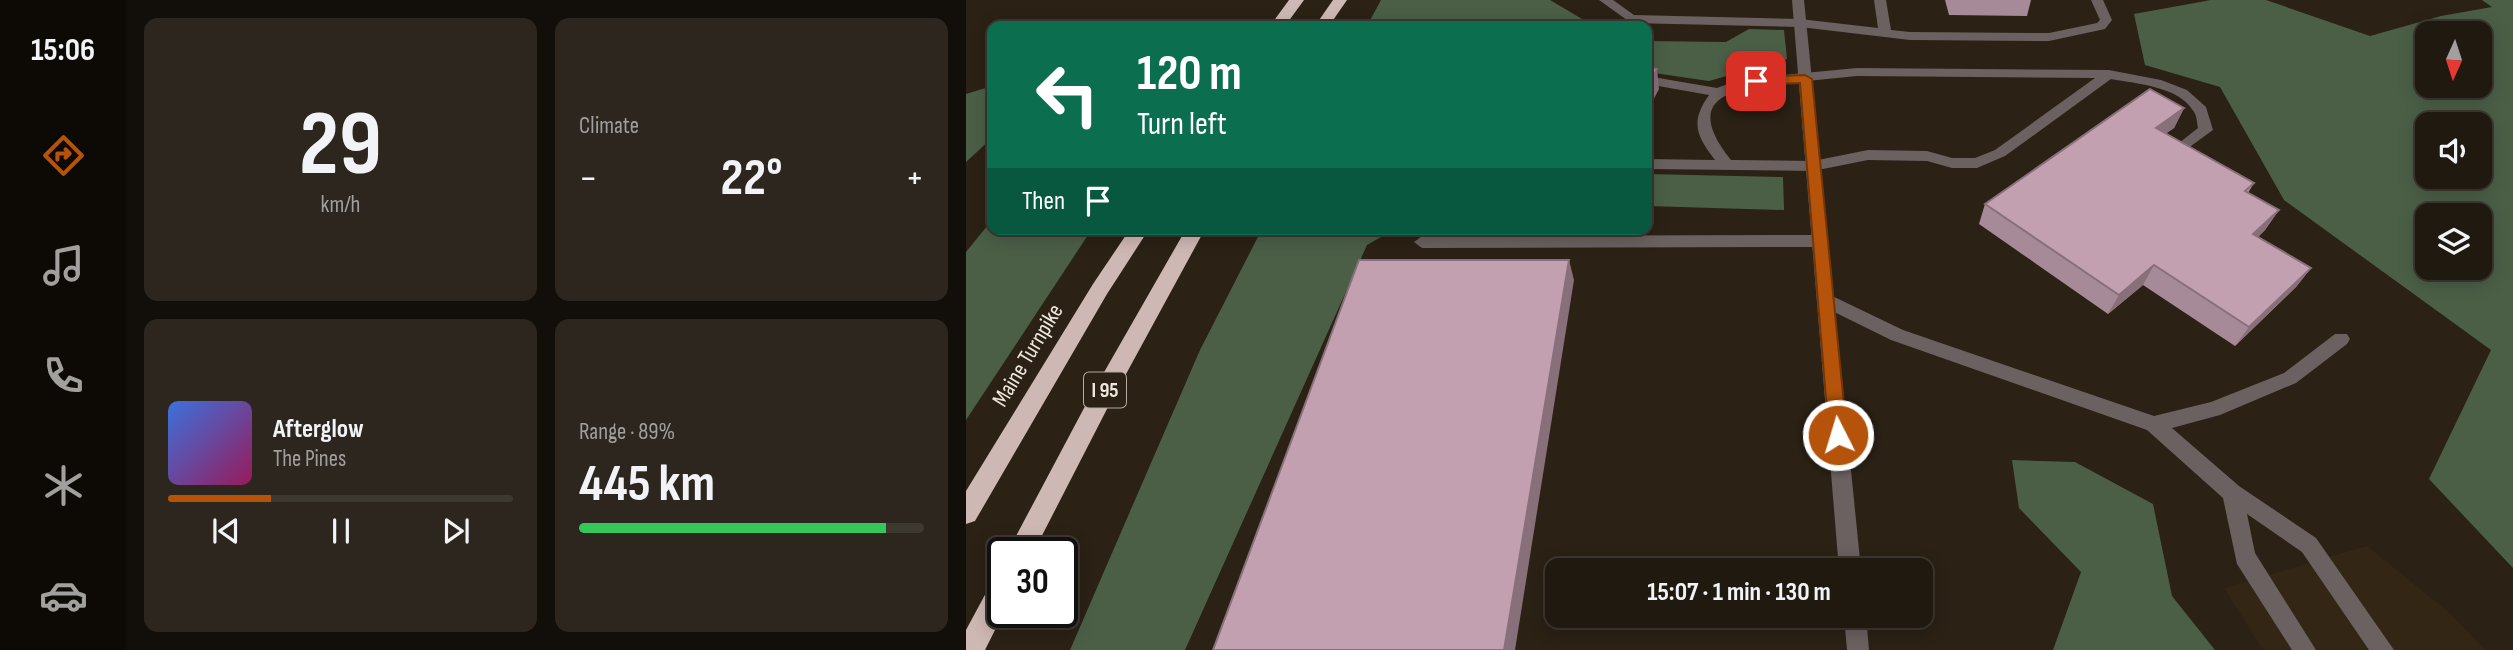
<!DOCTYPE html>
<meta charset="utf-8">
<style>
:root{--surface:#201910;--page:#2d261e;--text:#f1f3f6;--muted:#a2a09f;--line:#3d3830;--accent:#b45309}
body{margin:0;font-family:"Sofia Sans Condensed",sans-serif;background:var(--page);color:var(--text);height:100vh;display:flex;flex-direction:column;font-size:26px;white-space:nowrap}
*{box-sizing:border-box;margin:0}
p{font-size:23px;color:var(--muted)}
.icon{flex:none;width:38px;height:38px;fill:none;stroke:currentColor;stroke-width:2;stroke-linecap:round;stroke-linejoin:round}
.map{position:relative;flex:1;overflow:hidden}
.details{display:flex;flex-direction:column;gap:18px;padding:18px;background:#120e09;width:840px}
.details>*{flex:none}
.hud{position:absolute;left:21px;top:21px;width:665px;height:214px;border-radius:14px;box-shadow:0 4px 18px #0003,0 0 0 2px var(--line);background:#0b6e4f;color:#fff;overflow:hidden}
.needle{width:46px;rotate:183deg}
.controls{position:absolute;left:1449px;top:21px;display:grid;gap:14px}
.controls a{display:grid;place-items:center;width:77px;height:77px;border-radius:14px;background:var(--surface);box-shadow:0 4px 18px #0003,0 0 0 2px var(--line);font-size:35px}
.speed{position:absolute;left:21px;top:537px;display:flex;gap:14px;font-size:35px;font-weight:700;text-align:center}
.speed>*{display:grid;place-content:center;width:91px;height:91px;border-radius:50%;background:var(--surface);box-shadow:0 4px 18px #0003,0 0 0 2px var(--line);line-height:1}
.speed .limit{border:4px solid #111;border-radius:10px;background:#fff;color:#111}
.pin{position:absolute;display:grid;place-items:center;width:60px;height:60px;color:#fff;margin:-30px;border-radius:14px;box-shadow:0 4px 10px #0006}
.me{position:absolute;width:77px;margin:-38px;rotate:355deg;stroke-linejoin:round;filter:drop-shadow(0 0 5px #0008)}
.turn{display:flex;align-items:center;gap:24px;height:147px;padding:0 35px;font-size:32px}
.turn .icon{width:91px;height:91px;stroke-width:2.5}
.turn b{display:block;font-size:49px;line-height:60px}
.then{display:flex;align-items:center;height:66px;padding:0 35px;background:#0003;gap:14px;font-size:26px}
.big{font-size:52px;font-weight:700;line-height:1.1}
.details .card{flex:1;display:flex;flex-direction:column;justify-content:center;gap:10px;min-width:0;padding:0 24px;border-radius:14px;background:var(--page)}
.details .dial{align-items:center;gap:0}
.dial b{font-size:91px;line-height:1}
.song{display:flex;align-items:center;gap:21px}
.cover{width:84px;height:84px;border-radius:10px;background:linear-gradient(135deg,hsl(220 70% 55%),hsl(330 70% 35%))}
.played{height:7px;border-radius:4px;background:linear-gradient(90deg,var(--accent) 30%,var(--line) 30%)}
.keys{display:flex;justify-content:space-around;direction:ltr}
.heat{display:flex;justify-content:space-between;align-items:center;font-size:38px;direction:ltr}
.charge{height:10px;border-radius:5px;background:linear-gradient(90deg,#34c759 89%,var(--line) 0)}
.details .tiles{flex:1;display:grid;gap:18px;grid-template-columns:repeat(2,1fr)}
.trip{position:absolute;left:579px;top:558px;width:388px;height:70px;border-radius:14px;background:var(--surface);box-shadow:0 4px 18px #0003,0 0 0 2px var(--line);font-weight:700;line-height:70px;text-align:center}
main{display:flex;flex:1;min-height:0}
.menu{display:flex;flex-direction:column;width:126px;justify-content:space-around;align-items:center;background:#0d0a06;color:var(--muted)}
.menu .icon{width:49px;height:49px}
.menu .current{color:var(--accent)}
.menu b{font-size:32px;color:var(--text)}
.map>svg:first-child{display:block}
</style>
<main>
<nav class="menu">
<b>15:06</b>
<svg class="icon current" aria-label="directions" viewBox="0 0 24 24"><path d="M12 3l9 9-9 9-9-9zM9 14v-3h6M13 9l2 2-2 2"/></svg>
<svg class="icon" aria-label="music" viewBox="0 0 24 24"><path d="M9 18V5l10-2v13"/><circle cx="6" cy="18" r="3"/><circle cx="16" cy="16" r="3"/></svg>
<svg class="icon" aria-label="phone" viewBox="0 0 24 24"><path d="M5 4h4l2 5-3 2q2 4 5 5l2-3 5 2v4C11 20 4 13 5 4z"/></svg>
<svg class="icon" aria-label="climate" viewBox="0 0 24 24"><path d="M12 3v18M4 7l16 10M4 17L20 7"/></svg>
<svg class="icon" aria-label="car" viewBox="0 0 24 24"><path d="M5 17H2v-5l4-1 3-4h7l3 4 3 1v5h-3M9 17h6M6 11h13"/><circle cx="7" cy="17" r="2"/><circle cx="17" cy="17" r="2"/></svg>
</nav>
<section class="details">
<div class="tiles">
<div class="card dial"><b>29</b><p>km/h</p></div>
<div class="card"><p>Climate</p>
<div class="heat"><a>−</a><b class="big">22°</b><a>+</a></div>
</div>
<div class="card">
<div class="song"><i class="cover"></i><div><b>Afterglow</b><p>The Pines</p></div></div>
<div class="played"></div>
<div class="keys"><svg class="icon" aria-label="previous" viewBox="0 0 24 24"><path d="M18 5L8 12l10 7zM5 5v14"/></svg><svg class="icon" aria-label="pause" viewBox="0 0 24 24"><path d="M8 5v14M16 5v14"/></svg><svg class="icon" aria-label="next" viewBox="0 0 24 24"><path d="M6 5l10 7-10 7zM19 5v14"/></svg></div>
</div>
<div class="card"><p>Range · 89%</p><b class="big">445 km</b><div class="charge"></div></div>
</div>
</section>
<div class="map">
<svg width="1547" height="650" viewBox="0 0 1547 650">
<rect width="100%" height="100%" fill="#2b2115"/>
<polygon fill="#342614" points="1401,546 1485,614 1519,650 1297,650 1258,588"/>
<g fill="#4b5f47" fill-rule="evenodd">
<polygon points="415,0 584,0 628,26 401,26"/>
<path d="M1245 0H1300L1404 36 1475 16 1526 7 1516 0H1547V568L1463 479 1525 350 1318 200 1254 87 1179 65 1168 14ZM1514 33V86H1461V33ZM1514 124V177H1461V124ZM1514 215V268H1461V215Z"/>
<polygon points="783,29 818,30 821,59 743,81 681,72 681,41 760,42"/>
<polygon points="26,86 26,138 0,162 0,94"/>
<polygon points="681,174 817,177 818,210 681,206"/>
<polygon points="26,220 26,229 126,229 0,420 0,252"/>
<polygon points="296,229 429,229 401,245 219,650 104,650 234,350"/>
<polygon points="1046,460 1109,462 1187,504 1206,596 1249,650 1087,650 1115,572 1053,508"/>
</g>
<g fill="none" stroke-linecap="round" stroke-linejoin="round">
<g fill="#6a6160" fill-rule="evenodd">
<polygon points="633,0 647,0 668,15 834,19 912,28 908,0 920,0 925,30 944,32 1083,33 1131,23 1134,20 1125,0 1137,0 1146,20 1139,29 1083,41 944,40 834,27 665,23"/>
<path d="M891 68 1143 70 1195 80 1221 90 1240 107 1247 130 1225 146H1215L1213 143 1232 128C1231 124 1231 116 1228 112 1213 86 1171 84 1145 79L1039 156 1011 168H986L961 161 902 160 847 171 681 169V159L749 160C730 135 724 122 743 95L681 84V76L751 88 775 79ZM891 76 1129 78 1029 150 1009 158H986L961 151 902 150 847 161 765 160C714 96 767 88 821 83 844 81 868 78 891 76Z"/>
<polygon points="854,235 862,241 854,247 456,248 448,242 456,236"/>
<polygon points="860,293 937,330 1188,416 1245,402 1318,373 1369,334 1381,334 1384,339 1381,344 1330,383 1254,415 1206,428 1273,486 1350,538 1428,650 1403,650 1336,552 1281,514 1289,553 1350,650 1326,650 1271,564 1257,498 1181,430 925,340 854,305 851,300 854,295"/>
</g>
<g fill="#6a6160" fill-rule="evenodd">
<polygon points="826,0 838,0 895,570 873,570"/>
<polygon points="878,616 900,616 903,650 881,650"/>
</g>
<g fill="#ceb8b4" fill-rule="evenodd">
<polygon points="323,0 338,0 319,26 304,26"/>
<polygon points="367,0 381,0 363,26 349,26"/>
<polygon points="164,229 183,229 141,294 9,521 0,524 0,491 127,284"/>
<polygon points="220,229 239,229 141,409 67,553 41,553 125,395"/>
<polygon points="37,574 38,612 19,650 0,650 0,630 28,578"/>
</g>
</g>
<g fill="#a78a97">
<polygon points="979,0 1065,0 1061,16 983,15"/>
<polygon points="1218,108 1208,128 1200,133 1288,183 1282,193 1313,210 1299,230 1292,237 1345,268 1330,287 1269,346 1177,285 1142,314 1013,224 1019,204"/>
</g>
<g fill="#88707b">
<polygon points="691,69 693,89 681,112 681,88"/>
<polygon points="1218,108 1208,128 1180,148 1190,128"/>
<polygon points="1313,210 1299,230 1274,253 1287,234"/>
<polygon points="603,260 608,280 549,650 538,650"/>
<polygon points="1188,265 1177,285 1142,314 1153,295"/>
<polygon points="1345,268 1330,287 1269,346 1283,327"/>
</g>
<g fill="#c2a0b0" stroke="#88707b" stroke-width="2">
<polygon points="681,67 691,69 681,88"/>
<polygon points="1184,89 1218,108 1190,128 1288,183 1279,191 1313,210 1287,234 1345,268 1283,327 1188,265 1153,295 1019,204"/>
<polygon points="393,260 603,260 538,650 247,650"/>
</g>
<polygon fill="#b45309" stroke="#753606" stroke-width="2" points="839,75 846,79 881,435 878,441 872,443 866,441 863,435 834,83 790,85 784,81 790,77"/>
<g text-anchor="middle" stroke-width="7" stroke-linejoin="round" paint-order="stroke">
<rect fill="#2b2115" stroke="#b3aca2" stroke-width="2" x="118" y="372.5" width="42" height="35" rx="5"/>
<g font-size="21" font-weight="bold" fill="#ede7df">
<text x="139" y="397">I 95</text>
</g>
<g font-size="23" fill="#ede7df" stroke="#2b2115">
<text transform="translate(61 355) rotate(-59)" y="8">Maine Turnpike</text>
</g>
</g>
</svg>
<div class="controls">
<a><svg class="needle" viewBox="-14 -14 28 28"><path d="M0-13l5 13h-10z" fill="#e53935"/><path d="M0 13l5-13h-10z" fill="#a2a09f"/></svg></a>
<a><svg class="icon" aria-label="sound" viewBox="0 0 24 24"><path d="M4 9h4l5-4v14l-5-4H4zM17 9q2 3 0 6"/></svg></a>
<a><svg class="icon" aria-label="layers" viewBox="0 0 24 24"><path d="M12 4l9 5-9 5-9-5zM3 14l9 5 9-5"/></svg></a>
</div>
<div class="speed"><div class="limit">30</div></div>
<div class="pin" style="left:790px;top:81px;background:#d93025"><svg class="icon" aria-label="arrive" viewBox="0 0 24 24"><path d="M6 21V4h12l-3 4 3 4H6"/></svg></div>
<svg class="me" style="left:872px;top:435px" viewBox="-20 -20 40 40"><circle r="17" fill="#b45309" stroke="#fff" stroke-width="3"/><path d="M0-11L8 9 0 5-8 9z" fill="#fff"/></svg>
<div class="trip">15:07 · 1 min · 130 m</div>
<div class="hud">
<div class="turn"><svg class="icon" aria-label="left" viewBox="0 0 24 24"><path d="M17 20v-9H6M10 6l-5 5 5 5"/></svg><div><b>120 m</b>Turn left</div></div>
<div class="then">Then<svg class="icon" aria-label="arrive" viewBox="0 0 24 24"><path d="M6 21V4h12l-3 4 3 4H6"/></svg></div>
</div>
</div>
</main>
